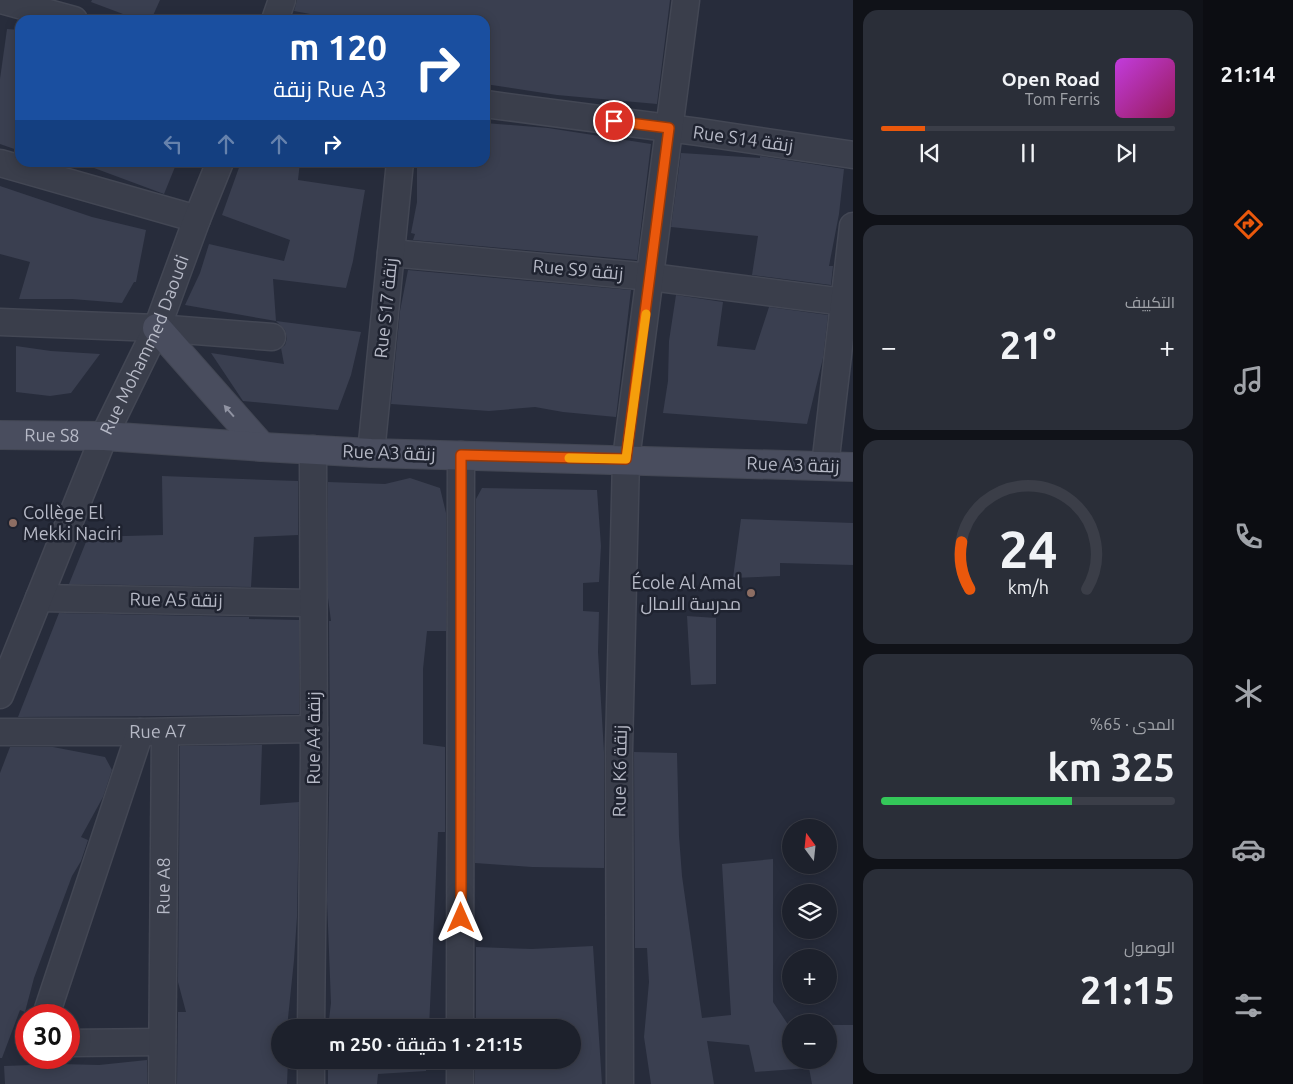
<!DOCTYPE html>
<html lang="ar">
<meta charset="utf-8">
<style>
:root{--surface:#1d212c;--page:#2a2e38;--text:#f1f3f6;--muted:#a0a3a9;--line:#3b3e48;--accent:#ea580c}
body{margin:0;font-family:Ubuntu,Cairo,sans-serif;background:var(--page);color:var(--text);direction:rtl;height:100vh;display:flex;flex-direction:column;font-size:19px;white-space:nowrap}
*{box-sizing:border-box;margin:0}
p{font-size:16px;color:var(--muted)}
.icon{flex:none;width:28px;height:28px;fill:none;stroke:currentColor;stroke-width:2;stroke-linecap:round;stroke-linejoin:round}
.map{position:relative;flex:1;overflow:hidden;direction:ltr}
.panel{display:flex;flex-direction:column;gap:10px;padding:10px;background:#101218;width:350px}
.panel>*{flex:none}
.top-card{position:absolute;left:15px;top:15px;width:475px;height:152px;border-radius:15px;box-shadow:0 2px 12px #0003,0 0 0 1px var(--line);direction:rtl;background:#1a4fa0;color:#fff;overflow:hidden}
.needle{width:32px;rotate:345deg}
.fabs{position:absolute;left:782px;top:819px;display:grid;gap:10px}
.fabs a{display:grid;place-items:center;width:55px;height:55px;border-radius:50%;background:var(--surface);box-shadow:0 2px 12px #0003,0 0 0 1px var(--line);font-size:25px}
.speed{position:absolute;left:15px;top:1004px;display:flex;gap:10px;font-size:25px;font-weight:700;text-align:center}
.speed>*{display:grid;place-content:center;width:65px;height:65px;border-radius:50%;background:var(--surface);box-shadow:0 2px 12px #0003,0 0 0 1px var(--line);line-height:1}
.speed .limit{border:8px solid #d22;background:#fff;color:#111}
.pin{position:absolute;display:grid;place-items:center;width:42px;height:42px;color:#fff;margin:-21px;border:2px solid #fff;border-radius:50%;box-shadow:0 1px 5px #0007}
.me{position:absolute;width:55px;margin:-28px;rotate:0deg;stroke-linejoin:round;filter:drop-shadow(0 0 4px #0008)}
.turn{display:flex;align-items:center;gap:18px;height:105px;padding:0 20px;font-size:22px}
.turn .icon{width:65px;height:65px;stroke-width:2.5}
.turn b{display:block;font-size:35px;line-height:42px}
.lanes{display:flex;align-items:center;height:48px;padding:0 20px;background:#0003;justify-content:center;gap:25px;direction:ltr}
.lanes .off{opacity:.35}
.big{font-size:38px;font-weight:600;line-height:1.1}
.panel .tile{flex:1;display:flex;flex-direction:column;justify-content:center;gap:8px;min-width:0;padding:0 18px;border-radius:15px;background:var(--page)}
.panel .dial{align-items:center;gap:0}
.dial svg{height:130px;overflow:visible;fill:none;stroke:var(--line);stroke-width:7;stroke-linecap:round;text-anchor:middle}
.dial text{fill:var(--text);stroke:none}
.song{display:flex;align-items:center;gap:15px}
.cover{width:60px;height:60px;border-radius:8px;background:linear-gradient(135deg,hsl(290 70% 55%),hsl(330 70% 35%))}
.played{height:5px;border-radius:2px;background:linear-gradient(90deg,var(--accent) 15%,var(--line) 15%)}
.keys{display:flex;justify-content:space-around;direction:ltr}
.heat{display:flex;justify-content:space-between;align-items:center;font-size:28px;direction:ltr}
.charge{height:8px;border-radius:4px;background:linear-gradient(90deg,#34c759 65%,var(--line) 0)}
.trip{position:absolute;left:271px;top:1019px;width:310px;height:50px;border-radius:25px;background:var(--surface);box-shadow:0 2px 12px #0003,0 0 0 1px var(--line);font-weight:600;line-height:50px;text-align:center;direction:rtl}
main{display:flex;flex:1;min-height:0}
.tab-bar{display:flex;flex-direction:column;width:90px;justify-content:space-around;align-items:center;background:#0c0d12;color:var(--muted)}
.tab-bar .icon{width:35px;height:35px}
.tab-bar .on{color:var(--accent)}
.tab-bar b{font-size:22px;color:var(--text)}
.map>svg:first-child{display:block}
</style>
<main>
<nav class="tab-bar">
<b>21:14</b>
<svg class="icon on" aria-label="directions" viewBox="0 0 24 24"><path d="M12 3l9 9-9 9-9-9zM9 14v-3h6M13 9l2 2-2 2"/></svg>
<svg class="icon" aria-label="music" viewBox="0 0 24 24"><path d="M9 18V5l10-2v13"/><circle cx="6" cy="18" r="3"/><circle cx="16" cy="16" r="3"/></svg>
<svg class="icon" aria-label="phone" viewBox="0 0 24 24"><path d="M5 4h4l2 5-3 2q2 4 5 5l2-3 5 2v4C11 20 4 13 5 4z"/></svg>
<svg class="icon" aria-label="climate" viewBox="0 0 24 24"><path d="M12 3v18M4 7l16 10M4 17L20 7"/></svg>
<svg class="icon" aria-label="car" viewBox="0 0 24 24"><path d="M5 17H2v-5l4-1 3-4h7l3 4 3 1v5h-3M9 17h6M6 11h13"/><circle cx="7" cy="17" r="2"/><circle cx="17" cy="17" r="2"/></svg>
<svg class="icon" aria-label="filters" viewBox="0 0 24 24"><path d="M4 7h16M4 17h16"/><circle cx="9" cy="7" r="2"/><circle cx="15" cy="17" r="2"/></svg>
</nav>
<section class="panel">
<div class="tile">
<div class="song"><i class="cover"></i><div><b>Open Road</b><p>Tom Ferris</p></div></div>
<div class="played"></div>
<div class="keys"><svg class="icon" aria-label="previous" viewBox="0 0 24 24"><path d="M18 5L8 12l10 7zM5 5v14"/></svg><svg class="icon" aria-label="pause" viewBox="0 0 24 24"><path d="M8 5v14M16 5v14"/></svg><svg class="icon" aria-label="next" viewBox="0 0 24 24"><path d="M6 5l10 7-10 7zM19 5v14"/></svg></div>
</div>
<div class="tile"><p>التكييف</p>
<div class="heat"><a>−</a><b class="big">21°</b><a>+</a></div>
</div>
<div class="tile dial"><svg viewBox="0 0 100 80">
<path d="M14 69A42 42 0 1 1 86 69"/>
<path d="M14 69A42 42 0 0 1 9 40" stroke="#ea580c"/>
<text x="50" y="56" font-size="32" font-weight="700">24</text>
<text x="50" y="72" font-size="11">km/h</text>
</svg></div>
<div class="tile"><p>المدى · 65%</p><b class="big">325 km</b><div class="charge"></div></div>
<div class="tile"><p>الوصول</p><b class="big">21:15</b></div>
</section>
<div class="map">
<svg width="853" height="1084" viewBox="0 0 853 1084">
<rect width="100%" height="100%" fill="#272c3b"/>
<g fill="#3a3f50">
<polygon points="92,0 160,0 151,20 139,20 91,2"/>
<polygon points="297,0 670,0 657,104 557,95 485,84 485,20 342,20 294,11"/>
<polygon points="7,29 20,30 20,151 0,144 0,79"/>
<polygon points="485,123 548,128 651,144 637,260 413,240 415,234 411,233 417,202 417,162 485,162"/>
<polygon points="681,153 760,158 760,156 844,169 839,214 829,266 833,266 831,285 752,275 758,236 671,227"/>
<polygon points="87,162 177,162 164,194 86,165"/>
<polygon points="241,162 300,162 298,180 365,190 353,261 346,288 273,279 276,321 185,305 200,273 209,244 284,261 290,240 222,215"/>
<polygon points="0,186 92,217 146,230 136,282 134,282 122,303 72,299 19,299 30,262 0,254"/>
<polygon points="408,270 631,290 616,417 563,412 535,407 489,411 391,404 400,311"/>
<polygon points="676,295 723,302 717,346 755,350 769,307 828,315 823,358 807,424 663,413 668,381 669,341"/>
<polygon points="276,321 361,332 351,375 338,410 243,401 211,353 284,364 281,348 285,345 287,338 285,330"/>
<polygon points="16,346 51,351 100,354 71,393 50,396 16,392"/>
<polygon points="162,476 298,481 298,535 254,537 251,587 69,584 88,537 163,535"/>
<polygon points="410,478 440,488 446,513 446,631 427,631 423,669 423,744 445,747 445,832 438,832 429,1028 328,1028 331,1003 327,901 330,746 329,621 331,621 328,598 328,482 385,484"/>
<polygon points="482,488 597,490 601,546 599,582 583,583 583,611 599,612 598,652 604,752 604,868 532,867 475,863 476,499"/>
<polygon points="741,519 853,523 853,565 780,563 780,576 733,578"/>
<polygon points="59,613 249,617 249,619 299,620 299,714 169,716 18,717"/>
<polygon points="687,616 716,618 716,684 691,685"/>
<polygon points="262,745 260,805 299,802 297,917 294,960 287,1028 280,1028 280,1060 288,1060 287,1084 177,1084 178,1012 186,1012 178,982 180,746"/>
<polygon points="10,747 53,747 105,757 112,770 103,797 81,837 88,840 81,861 72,876 34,978 25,1012 20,1010 2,1058 0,1058 0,773"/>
<polygon points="634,752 677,753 679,836 682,876 702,1018 731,1015 722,864 773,859 773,1002 789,1026 791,1026 791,1060 829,1060 829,1025 853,1025 853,1084 812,1084 809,1068 755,1072 749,1045 707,1041 714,1084 651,1084 644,1037 649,982 647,948 635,948"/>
<polygon points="593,946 602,1084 475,1084 475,1060 572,1060 572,1028 476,1028 476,947 532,949"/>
<polygon points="147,1060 147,1084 5,1084 4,1066 60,1064 99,1065"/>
<polygon points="328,1060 427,1060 426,1071 378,1074 377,1084 328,1084"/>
</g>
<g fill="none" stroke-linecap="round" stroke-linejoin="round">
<g stroke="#434754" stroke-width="29">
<g id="street">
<polyline points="1,0 74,20"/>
<polyline points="275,20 282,0"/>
<polyline points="485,104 699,132 853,155"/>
<polyline points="0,163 197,219"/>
<polyline points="391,253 651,277 853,303"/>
<polyline points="0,322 157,328 272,337"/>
<polyline points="371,453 400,162"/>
<polyline points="825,466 853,226"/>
<polyline points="39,598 313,603"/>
<path id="s1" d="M0 695 104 436 157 328 197 219 220 162"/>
<path id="s2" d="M0 732H140L314 729"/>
<polyline points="46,1015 140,732"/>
<polyline points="311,1028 314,758 313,449"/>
<polyline points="460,1028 461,455"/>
<polyline points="69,1043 162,1042"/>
<path id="s3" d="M162 1084 165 732"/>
<polyline points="311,1084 311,1060"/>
<polyline points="460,1084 460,1060"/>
<polyline points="620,1084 619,749 626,459 686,0"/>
</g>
</g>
<g stroke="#434754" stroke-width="30">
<g id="secondary">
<polyline points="157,328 262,447"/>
<path id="s4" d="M0 435 104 436 262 447 371 453 853 467"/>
</g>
</g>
<use href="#street" stroke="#3a3e4b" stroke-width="26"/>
<use href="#secondary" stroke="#494d5e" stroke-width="28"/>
</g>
<defs><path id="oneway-solid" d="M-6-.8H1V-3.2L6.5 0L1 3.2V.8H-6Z" transform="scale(1.25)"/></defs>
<use fill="#9093a2" href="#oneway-solid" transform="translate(229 411) rotate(-131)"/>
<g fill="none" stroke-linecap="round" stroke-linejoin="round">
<g stroke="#983908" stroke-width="12">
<polyline id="route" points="461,918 461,455 626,459 669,128 614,121"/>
</g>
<use href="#route" stroke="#ea580c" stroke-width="9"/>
<polyline stroke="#f59e0b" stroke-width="9" points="569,458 626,459 646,314"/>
</g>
<g fill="#8d6e63" stroke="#1f2330" stroke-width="2">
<circle cx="13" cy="523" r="5"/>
<circle cx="751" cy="593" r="5"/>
</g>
<g text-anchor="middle" stroke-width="5" stroke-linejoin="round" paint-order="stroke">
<g font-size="18" fill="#b6b9c6" stroke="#1f2330">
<text transform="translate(743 139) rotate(8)" y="6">Rue S14 زنقة</text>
<text transform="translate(578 270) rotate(5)" y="6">Rue S9 زنقة</text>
<text transform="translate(386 308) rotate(-84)" y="6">Rue S17 زنقة</text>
<text dy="6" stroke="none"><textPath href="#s1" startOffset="379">Rue Mohammed Daoudi</textPath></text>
<text dy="6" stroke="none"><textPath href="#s4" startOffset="52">Rue S8</textPath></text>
<text transform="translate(389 453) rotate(2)" y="6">Rue A3 زنقة</text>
<text transform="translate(793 465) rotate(2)" y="6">Rue A3 زنقة</text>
<text transform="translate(176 600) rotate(1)" y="6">Rue A5 زنقة</text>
<text dy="6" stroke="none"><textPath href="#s2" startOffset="158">Rue A7</textPath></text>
<text transform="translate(314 738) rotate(-90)" y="6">Rue A4 زنقة</text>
<text transform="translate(620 771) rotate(-89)" y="6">Rue K6 زنقة</text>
<text dy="6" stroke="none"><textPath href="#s3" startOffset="198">Rue A8</textPath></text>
</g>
<g font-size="18" fill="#b6b9c6" stroke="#1f2330" text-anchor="start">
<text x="23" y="519">Collège El<tspan x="23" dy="21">Mekki Naciri</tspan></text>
<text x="741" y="589" text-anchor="end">École Al Amal<tspan x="741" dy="21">مدرسة الامال</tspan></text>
</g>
</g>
</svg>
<div class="fabs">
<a><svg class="needle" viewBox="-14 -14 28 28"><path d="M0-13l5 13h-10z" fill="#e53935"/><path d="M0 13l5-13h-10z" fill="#a0a3a9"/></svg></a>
<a><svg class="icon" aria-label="layers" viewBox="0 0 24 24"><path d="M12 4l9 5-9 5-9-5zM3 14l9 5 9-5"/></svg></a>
<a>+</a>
<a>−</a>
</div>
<div class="speed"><div class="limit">30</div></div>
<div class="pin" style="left:614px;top:121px;background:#d93025"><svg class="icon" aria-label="arrive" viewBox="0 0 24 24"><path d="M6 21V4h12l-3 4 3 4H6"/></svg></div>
<svg class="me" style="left:461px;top:918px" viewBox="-20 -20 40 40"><path d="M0-17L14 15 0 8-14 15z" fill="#ea580c" stroke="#fff" stroke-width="4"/></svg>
<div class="trip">21:15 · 1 دقيقة · 250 m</div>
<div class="top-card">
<div class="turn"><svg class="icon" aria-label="right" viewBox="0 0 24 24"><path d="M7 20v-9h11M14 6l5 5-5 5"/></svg><div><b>120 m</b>Rue A3 زنقة</div></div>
<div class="lanes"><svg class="icon off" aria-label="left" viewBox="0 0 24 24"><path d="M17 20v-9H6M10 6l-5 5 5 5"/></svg><svg class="icon off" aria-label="ahead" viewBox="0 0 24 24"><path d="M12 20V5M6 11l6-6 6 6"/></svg><svg class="icon off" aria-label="ahead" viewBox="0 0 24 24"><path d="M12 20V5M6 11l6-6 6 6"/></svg><svg class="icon" aria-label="right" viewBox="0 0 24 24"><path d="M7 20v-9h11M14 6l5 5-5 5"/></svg></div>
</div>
</div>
</main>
